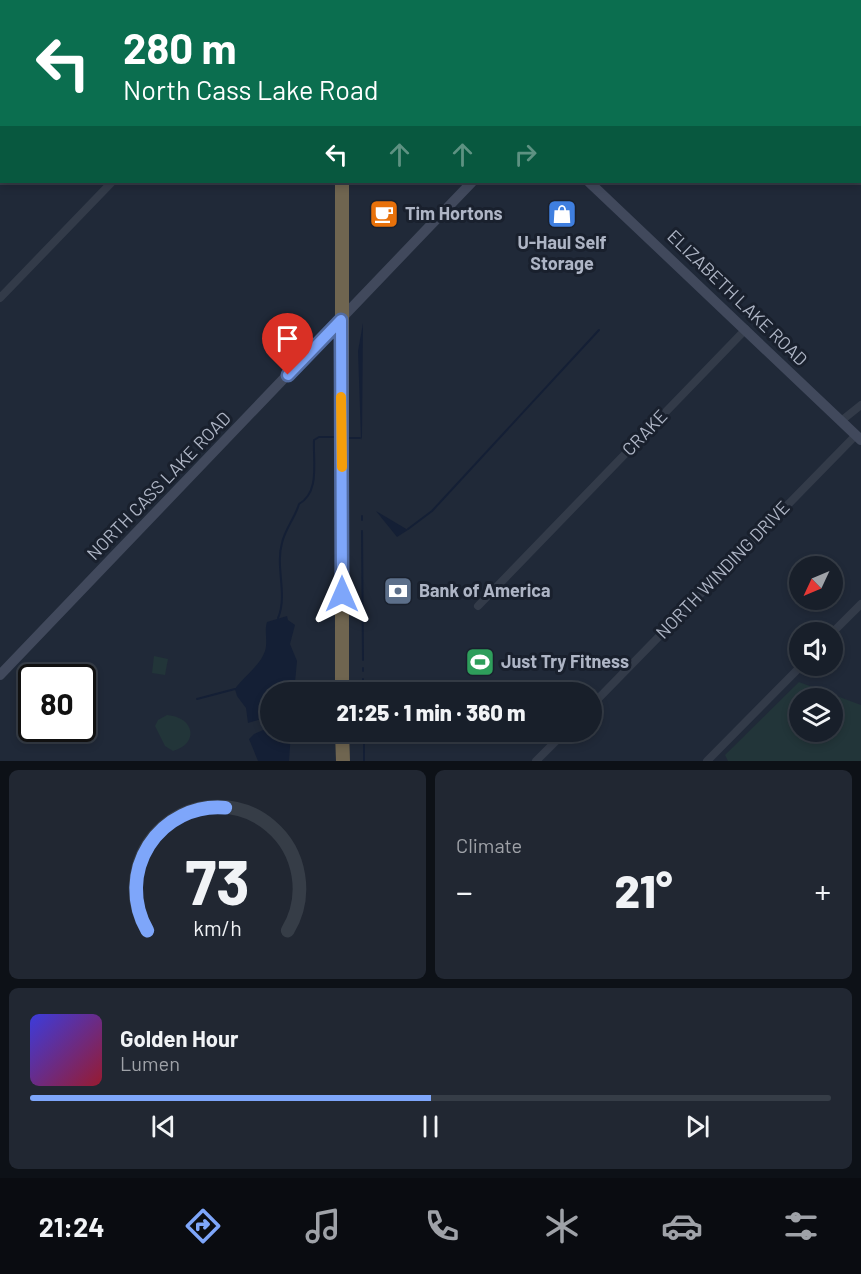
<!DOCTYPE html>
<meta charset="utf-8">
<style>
:root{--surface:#181f2a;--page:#212732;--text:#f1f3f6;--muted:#9fa2a8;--line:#363d47;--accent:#7ea6fa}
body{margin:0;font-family:Barlow,sans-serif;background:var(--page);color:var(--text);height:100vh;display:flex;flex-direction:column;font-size:22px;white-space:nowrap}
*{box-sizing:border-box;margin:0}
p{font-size:20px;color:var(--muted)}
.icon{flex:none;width:33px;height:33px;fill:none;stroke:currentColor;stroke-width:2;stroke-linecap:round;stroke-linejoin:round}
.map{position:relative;height:761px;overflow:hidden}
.side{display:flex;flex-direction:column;gap:9px;padding:9px;background:#0d1117;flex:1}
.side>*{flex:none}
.top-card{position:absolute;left:0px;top:0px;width:861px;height:183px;box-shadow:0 3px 9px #0003,0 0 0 2px var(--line);background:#0b6e4f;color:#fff;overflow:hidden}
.needle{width:39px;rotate:226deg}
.controls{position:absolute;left:789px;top:556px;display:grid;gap:12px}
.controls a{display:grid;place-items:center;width:54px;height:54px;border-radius:50%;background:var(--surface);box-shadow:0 3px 9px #0003,0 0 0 2px var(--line);font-size:30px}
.speed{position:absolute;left:18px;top:664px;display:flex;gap:12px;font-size:30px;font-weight:700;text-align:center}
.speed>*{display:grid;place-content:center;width:78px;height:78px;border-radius:50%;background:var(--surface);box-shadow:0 3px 9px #0003,0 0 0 2px var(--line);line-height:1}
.speed .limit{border:3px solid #111;border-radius:9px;background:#fff;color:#111}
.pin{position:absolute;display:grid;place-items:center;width:51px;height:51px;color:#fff;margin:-62px -26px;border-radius:50% 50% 50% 0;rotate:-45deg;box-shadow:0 0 6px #0007}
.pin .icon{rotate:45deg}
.me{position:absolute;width:66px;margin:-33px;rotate:0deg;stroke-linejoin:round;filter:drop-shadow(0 0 4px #0008)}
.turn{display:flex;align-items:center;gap:21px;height:126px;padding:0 24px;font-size:27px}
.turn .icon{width:78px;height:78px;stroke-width:2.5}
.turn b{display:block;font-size:42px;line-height:51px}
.lanes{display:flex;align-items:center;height:57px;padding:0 24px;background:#0003;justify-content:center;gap:30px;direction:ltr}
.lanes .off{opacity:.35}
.big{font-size:45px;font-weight:800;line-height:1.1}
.side .card{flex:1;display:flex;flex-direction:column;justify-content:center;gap:9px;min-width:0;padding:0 21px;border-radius:9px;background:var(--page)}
.side .dial{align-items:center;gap:0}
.dial svg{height:156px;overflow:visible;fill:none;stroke:var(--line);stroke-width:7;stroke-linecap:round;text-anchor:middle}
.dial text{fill:var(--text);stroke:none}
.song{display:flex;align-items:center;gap:18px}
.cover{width:72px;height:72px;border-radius:9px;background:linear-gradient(135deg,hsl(240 70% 55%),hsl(350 70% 35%))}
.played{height:6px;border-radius:3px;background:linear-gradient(90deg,var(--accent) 50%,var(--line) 50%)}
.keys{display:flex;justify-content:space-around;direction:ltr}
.heat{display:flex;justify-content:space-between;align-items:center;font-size:33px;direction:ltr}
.side .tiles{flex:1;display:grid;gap:9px;grid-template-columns:1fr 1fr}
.card:last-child{grid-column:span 2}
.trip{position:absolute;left:260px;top:682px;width:342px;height:60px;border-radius:30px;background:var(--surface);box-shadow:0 3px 9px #0003,0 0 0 2px var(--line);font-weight:800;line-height:60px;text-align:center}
.dock{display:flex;height:96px;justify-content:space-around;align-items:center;background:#0a0c11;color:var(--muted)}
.dock .icon{width:42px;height:42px}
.dock .current{color:var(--accent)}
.dock b{font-size:27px;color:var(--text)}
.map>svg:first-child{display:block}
</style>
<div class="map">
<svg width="861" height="761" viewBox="0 0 861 761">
<rect width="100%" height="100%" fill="#202938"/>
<g fill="#223539" fill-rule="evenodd">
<polygon points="154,656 168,659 165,675 152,673"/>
<path d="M799 682 861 705V761H728L725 755ZM800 699H832V732H800Z"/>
<path d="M167 715C194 717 200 743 173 751L165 746 155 726 158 720Z"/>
</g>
<g fill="#141f35">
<polygon points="363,323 362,437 361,440 358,351"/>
<polygon points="376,511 408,530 397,537"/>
<path d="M287 616 288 620 295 625 290 644 297 661 294 693H270V720L261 719 248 723 246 708 237 696 235 689C243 677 260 666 265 651 268 642 264 631 267 622Z"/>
<polygon points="270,727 270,732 291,732 289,761 258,761 249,739 254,734"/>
</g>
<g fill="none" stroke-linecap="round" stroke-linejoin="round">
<g stroke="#141f35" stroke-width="2">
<polyline points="347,438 360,438"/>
<polyline points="362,516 362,520"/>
<polyline points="408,529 432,511 599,330"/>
<polyline points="362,531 363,660"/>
<path d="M278 618C288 595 275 567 282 543 285 529 295 518 299 504 320 492 313 463 314 440L319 437H338"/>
<polyline points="363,668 363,671"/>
<polyline points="363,679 363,693"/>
<polyline points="197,699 235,689"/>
<polyline points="364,732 364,761"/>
</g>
<g stroke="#333b49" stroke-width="8">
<polyline points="144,0 146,2"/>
<polyline points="207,0 209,2"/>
<polyline points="267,0 269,2"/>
<polyline points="27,2 29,0"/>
<polyline points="113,2 114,0"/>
<polyline points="286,2 287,0"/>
<polyline points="0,29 2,28"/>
<polyline points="0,298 112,182"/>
<polyline points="841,421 861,405"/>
<polyline points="478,606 746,329"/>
<polyline points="832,633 861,604"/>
<polyline points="591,706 856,435"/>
<polyline points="536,761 565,732"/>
<polyline points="707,761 801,666"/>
</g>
<g stroke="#41495c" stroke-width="10">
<polyline points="401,0 403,2"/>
<polyline points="647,2 648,0"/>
<polyline points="589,182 861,440"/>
<polyline points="0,675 472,182"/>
</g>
<g stroke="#6f6550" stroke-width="14">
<polyline points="337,0 337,2"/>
<polyline points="342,182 342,693"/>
<polyline points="342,732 343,761"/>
</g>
</g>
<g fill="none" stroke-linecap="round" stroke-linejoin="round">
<g stroke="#526ca2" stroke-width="15">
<polyline id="route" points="288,375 341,320 342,594"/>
</g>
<use href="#route" stroke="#7ea6fa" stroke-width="10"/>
<polyline stroke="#f59e0b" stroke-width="10" points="341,397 342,467"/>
</g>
<defs>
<g id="cafe-square" transform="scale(1.5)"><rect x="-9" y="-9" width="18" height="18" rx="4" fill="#e8710a" stroke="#19202d"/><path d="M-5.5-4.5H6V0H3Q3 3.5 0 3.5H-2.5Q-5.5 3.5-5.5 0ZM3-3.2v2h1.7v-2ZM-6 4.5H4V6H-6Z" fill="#fff"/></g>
<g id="shop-square" transform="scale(1.5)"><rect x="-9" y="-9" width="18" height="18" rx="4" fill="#3f7fe0" stroke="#19202d"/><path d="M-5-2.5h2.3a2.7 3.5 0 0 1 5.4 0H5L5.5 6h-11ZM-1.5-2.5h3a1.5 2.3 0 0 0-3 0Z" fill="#fff"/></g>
<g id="bank-square" transform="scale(1.5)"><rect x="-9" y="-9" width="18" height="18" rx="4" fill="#5c6f8a" stroke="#19202d"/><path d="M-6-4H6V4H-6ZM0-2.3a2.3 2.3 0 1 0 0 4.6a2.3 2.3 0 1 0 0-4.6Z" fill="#fff"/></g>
<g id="stadium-square" transform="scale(1.5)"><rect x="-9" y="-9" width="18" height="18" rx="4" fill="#2e9e5b" stroke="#19202d"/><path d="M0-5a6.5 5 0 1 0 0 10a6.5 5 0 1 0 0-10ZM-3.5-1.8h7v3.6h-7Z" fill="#fff"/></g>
</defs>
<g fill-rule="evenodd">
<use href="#cafe-square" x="384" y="214"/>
<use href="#shop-square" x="562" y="214"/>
<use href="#bank-square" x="398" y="591"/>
<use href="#stadium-square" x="480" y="662"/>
</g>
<g text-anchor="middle" stroke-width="6" stroke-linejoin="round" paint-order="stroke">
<g font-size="18" font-weight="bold" fill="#aeb5c5" stroke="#19202d" text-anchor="start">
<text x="405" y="220">Tim Hortons</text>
<text x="562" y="249" text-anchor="middle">U-Haul Self<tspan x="562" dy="21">Storage</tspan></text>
<text x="419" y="597">Bank of America</text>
<text x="501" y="668">Just Try Fitness</text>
</g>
<g font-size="18" fill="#aeb5c5" stroke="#19202d">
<text transform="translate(737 298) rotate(44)" y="6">ELIZABETH LAKE ROAD</text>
<text transform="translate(645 433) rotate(-46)" y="6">CRAKE</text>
<text transform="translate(159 486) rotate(-46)" y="6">NORTH CASS LAKE ROAD</text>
<text transform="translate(723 570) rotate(-46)" y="6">NORTH WINDING DRIVE</text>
</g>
</g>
</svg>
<div class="controls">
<a><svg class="needle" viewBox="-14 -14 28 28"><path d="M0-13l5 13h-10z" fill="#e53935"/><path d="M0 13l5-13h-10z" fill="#9fa2a8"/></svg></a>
<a><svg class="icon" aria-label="sound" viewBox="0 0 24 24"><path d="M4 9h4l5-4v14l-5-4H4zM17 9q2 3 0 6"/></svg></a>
<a><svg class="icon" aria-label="layers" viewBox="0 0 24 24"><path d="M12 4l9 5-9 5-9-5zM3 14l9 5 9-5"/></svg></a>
</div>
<div class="speed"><div class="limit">80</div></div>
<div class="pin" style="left:288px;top:375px;background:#d93025"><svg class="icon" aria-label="arrive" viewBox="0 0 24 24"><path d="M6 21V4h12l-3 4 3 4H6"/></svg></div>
<svg class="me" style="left:342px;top:594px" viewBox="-20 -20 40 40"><path d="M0-17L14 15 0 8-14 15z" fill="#7ea6fa" stroke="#fff" stroke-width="4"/></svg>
<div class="trip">21:25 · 1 min · 360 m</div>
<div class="top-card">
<div class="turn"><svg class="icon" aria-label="left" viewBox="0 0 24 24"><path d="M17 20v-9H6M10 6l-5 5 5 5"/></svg><div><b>280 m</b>North Cass Lake Road</div></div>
<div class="lanes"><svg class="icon" aria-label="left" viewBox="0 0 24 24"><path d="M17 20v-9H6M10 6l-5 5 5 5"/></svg><svg class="icon off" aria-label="ahead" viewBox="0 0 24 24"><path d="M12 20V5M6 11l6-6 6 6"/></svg><svg class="icon off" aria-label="ahead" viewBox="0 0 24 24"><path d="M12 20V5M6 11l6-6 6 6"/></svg><svg class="icon off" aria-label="right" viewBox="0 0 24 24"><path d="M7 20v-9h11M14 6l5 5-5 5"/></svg></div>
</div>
</div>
<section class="side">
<div class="tiles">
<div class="card dial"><svg viewBox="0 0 100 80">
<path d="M14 69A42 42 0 1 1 86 69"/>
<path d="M14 69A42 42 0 0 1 54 6" stroke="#7ea6fa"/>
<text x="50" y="56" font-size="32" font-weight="700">73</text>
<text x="50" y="72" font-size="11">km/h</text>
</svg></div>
<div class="card"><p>Climate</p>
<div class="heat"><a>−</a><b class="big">21°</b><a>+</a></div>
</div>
<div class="card">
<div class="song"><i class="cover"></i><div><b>Golden Hour</b><p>Lumen</p></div></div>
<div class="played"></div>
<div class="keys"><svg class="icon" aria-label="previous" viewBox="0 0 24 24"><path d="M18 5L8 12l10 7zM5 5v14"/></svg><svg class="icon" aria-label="pause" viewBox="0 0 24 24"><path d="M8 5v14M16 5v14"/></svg><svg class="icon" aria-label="next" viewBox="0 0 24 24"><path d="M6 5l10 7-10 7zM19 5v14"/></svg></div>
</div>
</div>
</section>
<nav class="dock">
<b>21:24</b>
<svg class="icon current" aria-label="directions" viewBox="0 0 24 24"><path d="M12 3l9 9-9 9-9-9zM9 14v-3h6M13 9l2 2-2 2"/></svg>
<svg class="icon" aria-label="music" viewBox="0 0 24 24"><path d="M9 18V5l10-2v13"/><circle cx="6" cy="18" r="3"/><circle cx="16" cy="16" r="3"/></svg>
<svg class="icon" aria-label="phone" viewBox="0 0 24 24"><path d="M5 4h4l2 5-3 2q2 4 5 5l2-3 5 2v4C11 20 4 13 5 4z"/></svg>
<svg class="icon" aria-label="climate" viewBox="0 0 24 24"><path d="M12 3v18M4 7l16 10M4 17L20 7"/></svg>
<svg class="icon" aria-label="car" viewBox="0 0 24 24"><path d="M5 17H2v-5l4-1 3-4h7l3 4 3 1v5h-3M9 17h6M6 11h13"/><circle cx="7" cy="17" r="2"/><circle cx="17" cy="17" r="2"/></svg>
<svg class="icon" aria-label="filters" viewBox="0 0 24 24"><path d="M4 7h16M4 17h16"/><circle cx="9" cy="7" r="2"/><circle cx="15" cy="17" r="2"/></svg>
</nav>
